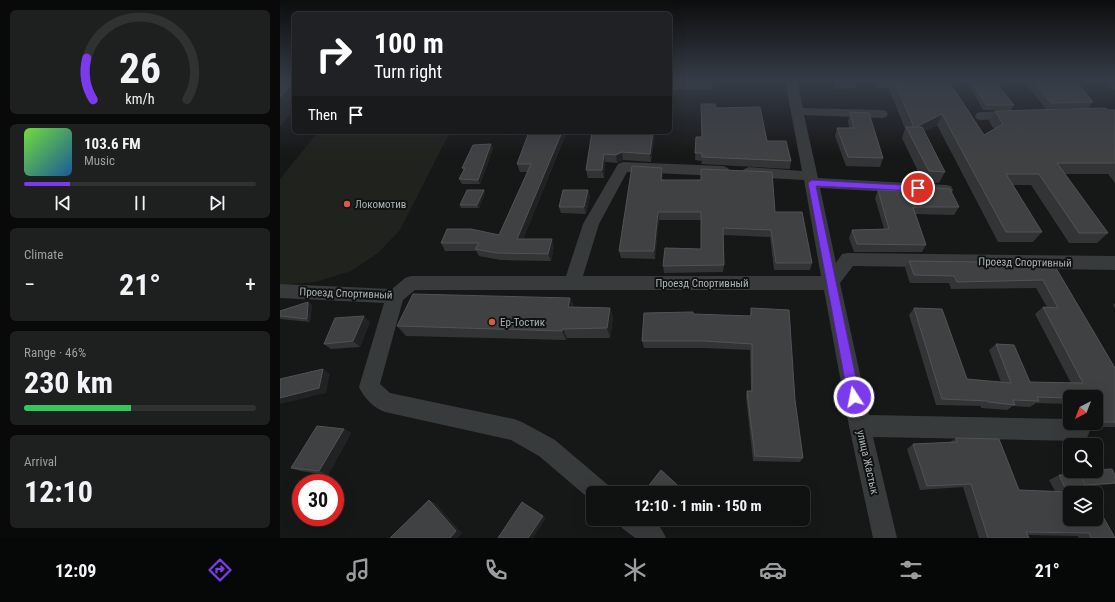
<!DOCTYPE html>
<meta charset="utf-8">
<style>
:root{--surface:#101111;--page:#1e1f1f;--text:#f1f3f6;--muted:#9c9d9f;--line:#303131;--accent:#7c3aed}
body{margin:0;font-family:"Roboto Condensed",sans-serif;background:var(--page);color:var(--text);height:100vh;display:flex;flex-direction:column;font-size:15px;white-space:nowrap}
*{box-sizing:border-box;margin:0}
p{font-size:13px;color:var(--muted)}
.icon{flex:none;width:22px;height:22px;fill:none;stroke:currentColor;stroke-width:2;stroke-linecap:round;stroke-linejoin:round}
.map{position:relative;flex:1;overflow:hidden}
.sheet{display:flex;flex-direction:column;gap:10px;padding:10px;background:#090909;width:280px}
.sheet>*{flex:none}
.top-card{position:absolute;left:12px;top:12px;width:380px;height:122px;border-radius:6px;box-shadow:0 4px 16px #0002,0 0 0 1px var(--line);background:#202124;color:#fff;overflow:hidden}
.needle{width:26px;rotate:222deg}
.tools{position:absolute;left:783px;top:390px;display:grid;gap:8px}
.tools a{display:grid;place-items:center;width:40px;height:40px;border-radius:6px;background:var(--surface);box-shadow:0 4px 16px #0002,0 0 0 1px var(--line);font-size:20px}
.speed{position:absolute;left:12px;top:474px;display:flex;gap:8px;font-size:20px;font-weight:700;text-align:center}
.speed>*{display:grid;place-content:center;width:52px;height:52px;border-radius:50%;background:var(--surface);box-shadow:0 4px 16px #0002,0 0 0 1px var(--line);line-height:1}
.speed .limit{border:6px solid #d22;background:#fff;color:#111}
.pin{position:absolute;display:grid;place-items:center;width:34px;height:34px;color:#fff;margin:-17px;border:2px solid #fff;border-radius:50%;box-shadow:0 1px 4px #0007}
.me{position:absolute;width:44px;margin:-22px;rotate:349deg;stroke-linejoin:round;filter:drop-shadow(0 0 3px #0008)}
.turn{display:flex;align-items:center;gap:14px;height:84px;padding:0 16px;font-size:18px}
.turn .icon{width:52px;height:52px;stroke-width:2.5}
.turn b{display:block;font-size:28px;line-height:34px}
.then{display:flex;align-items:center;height:38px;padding:0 16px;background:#0003;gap:8px;font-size:15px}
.big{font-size:30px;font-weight:700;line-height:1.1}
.sheet .widget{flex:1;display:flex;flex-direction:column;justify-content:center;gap:6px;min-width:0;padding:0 14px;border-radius:6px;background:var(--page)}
.sheet .dial{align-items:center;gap:0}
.dial svg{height:104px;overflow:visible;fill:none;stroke:var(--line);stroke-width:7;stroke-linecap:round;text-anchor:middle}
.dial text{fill:var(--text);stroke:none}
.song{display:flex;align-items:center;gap:12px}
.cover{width:48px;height:48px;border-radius:6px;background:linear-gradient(135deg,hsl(100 70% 55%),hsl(210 70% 35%))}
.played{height:4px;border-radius:2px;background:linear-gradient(90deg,var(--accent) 20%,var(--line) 20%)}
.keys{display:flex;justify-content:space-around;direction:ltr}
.heat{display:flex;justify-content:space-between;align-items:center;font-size:22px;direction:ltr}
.charge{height:6px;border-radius:3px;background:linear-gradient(90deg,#34c759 46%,var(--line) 0)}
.trip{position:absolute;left:306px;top:486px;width:224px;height:40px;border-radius:6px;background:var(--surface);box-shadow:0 4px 16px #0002,0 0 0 1px var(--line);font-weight:700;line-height:40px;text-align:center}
.tab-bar{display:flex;height:64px;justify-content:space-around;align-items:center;background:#060707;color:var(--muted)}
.tab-bar .icon{width:28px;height:28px}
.tab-bar .selected{color:var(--accent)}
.tab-bar b{font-size:18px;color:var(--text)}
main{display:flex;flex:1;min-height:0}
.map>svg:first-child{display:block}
</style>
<main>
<section class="sheet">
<div class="widget dial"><svg viewBox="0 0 100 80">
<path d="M14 69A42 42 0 1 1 86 69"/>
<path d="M14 69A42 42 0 0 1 9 37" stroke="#7c3aed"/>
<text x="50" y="56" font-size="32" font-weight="700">26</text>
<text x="50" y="72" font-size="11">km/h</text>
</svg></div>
<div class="widget">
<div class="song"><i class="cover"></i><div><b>103.6 FM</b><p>Music</p></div></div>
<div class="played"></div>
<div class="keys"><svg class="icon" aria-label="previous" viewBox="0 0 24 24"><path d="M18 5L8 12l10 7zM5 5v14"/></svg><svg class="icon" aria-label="pause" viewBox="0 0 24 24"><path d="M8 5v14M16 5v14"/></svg><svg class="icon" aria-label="next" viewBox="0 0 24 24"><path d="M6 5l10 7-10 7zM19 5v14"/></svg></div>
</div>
<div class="widget"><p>Climate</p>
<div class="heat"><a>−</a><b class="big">21°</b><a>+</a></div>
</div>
<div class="widget"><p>Range · 46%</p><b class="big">230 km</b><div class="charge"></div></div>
<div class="widget"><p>Arrival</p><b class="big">12:10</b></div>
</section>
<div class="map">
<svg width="835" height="538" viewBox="0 0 835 538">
<rect width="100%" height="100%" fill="#161717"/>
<polygon fill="#1f221d" points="38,132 170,132 120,230 98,253 71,271 36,282 0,285 0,179"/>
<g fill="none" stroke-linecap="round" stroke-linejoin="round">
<g fill="#373b3c" fill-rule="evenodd">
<path d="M505 80H517L523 108 602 110 606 111 608 114 606 117 602 118 524 115 538 178 666 185 671 186 673 190 671 194 666 195 540 188 556 263 562 254 568 253 835 256V270L573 266 560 283 589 415 790 419V423H807L810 430 807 438 799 441 593 437 617 538H593L569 426 544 290H135L123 300 100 384 110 393 234 419 242 422 275 440 328 485 332 493H313V502L259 456 231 440 105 412C94 408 84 398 79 387L104 303 0 298V284L112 289 125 278 131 276H286L303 224 338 164 343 162 443 166 448 168 450 171 448 174 443 176 347 172 319 224 303 276H541L524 180 469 177 464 175 462 172 464 169 469 167 522 171Z"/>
<polygon points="735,111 739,112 741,115 739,118 701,120 697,119 695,116 697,113 701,112"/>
<path d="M339 519C361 519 376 514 386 538H355L342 528Z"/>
</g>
</g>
<g fill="#323435">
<polygon points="390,80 433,82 433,90 390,90"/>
<polygon points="552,80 577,80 577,82 576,88 555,89"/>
<polygon points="593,80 668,80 704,135 714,129 709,121 715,111 835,110 835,183 828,174 784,174 828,233 817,243 789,243 751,185 733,185 762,232 753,242 718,242 657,125 644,131 665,172 659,183 643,182 622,138 625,129 609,88 597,88"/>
<polygon points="686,80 714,80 734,105 731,110 703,110"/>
<polygon points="743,80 795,80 813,102 808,108 766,109"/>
<polygon points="823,80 835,80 835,91"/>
<polygon points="436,108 487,141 511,161 510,169 421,164 422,161 415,160 416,137 422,137"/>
<polygon points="570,112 603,158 600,167 566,166 555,136 557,128 569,128 568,121"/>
<polygon points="249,132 286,132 284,139 243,239 274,246 271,261 220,260 199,256 196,251 165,251 161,243 219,235 248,172 240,172 237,164"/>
<polygon points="312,132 375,132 371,162 343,160 337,163 325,162 324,178 308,178 306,170"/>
<polygon points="211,144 213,149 200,184 182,184 179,179 184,171 182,168"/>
<polygon points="383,175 382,180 495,212 532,263 530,270 494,270 490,237 443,235 444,265 443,272 384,273 383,266 421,249 421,220 379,220 375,259 341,258 339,251"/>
<polygon points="644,187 679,207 674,215 635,214 646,245 642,252 574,252 569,238 572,230 604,229 595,198 598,190 641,192"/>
<polygon points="204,190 205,193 199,208 181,208 180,205"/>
<polygon points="308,190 310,196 306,214 281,213 279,207"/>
<polygon points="629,261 773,263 835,368 835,427 813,427 811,423 816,423 816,397 790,397 790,404 756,403 750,407 733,406 727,410 701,408 701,406 656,405 629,315 634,308 687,379 721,382 709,350 716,344 750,382 791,383 755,314 763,307 767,307 756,288 671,289 669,283 630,283 625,268"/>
<polygon points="290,298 294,307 330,308 333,317 330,338 287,338 286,340 126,336 117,326"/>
<polygon points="28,302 32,305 30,322 0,319 0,311"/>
<polygon points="835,303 835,308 833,305"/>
<polygon points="471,308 515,400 523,458 520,462 473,461 466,397 467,391 471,391 470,350 424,348 364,348 362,341 413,314 470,316"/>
<polygon points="90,322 80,347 51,349 44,344"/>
<polygon points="64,429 71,433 48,475 20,471 11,468"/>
<polygon points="676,438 739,490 775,491 769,480 779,475 790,475 789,473 793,471 835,475 835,484 806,486 835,538 798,538 798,536 748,535 749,538 699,538 683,487 640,490 627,449 633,444 670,442"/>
</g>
<g fill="#212223">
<polygon points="14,81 14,109 0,127 0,97"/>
<polygon points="662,114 657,125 631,138 636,127"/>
<polygon points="282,132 286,132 284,139 240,246 237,239"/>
<polygon points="373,132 375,132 371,162 370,154"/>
<polygon points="211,144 213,149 200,184 198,180"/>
<polygon points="342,152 343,160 337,163 336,155"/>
<polygon points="324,154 325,162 324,178 322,170"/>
<polygon points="382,168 383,175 382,187 381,180"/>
<polygon points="204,190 205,193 199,208 197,205"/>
<polygon points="308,190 310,196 306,214 304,207"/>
<polygon points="378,212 379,220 375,259 374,251"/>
<polygon points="272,239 274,246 271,261 268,254"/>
<polygon points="290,298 294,308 288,307"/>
<polygon points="28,302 32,305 30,322 27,319"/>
<polygon points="330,308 333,317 330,338 327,328"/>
<polygon points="84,316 90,322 80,347 73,341"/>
<polygon points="283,329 287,338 286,340 282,331"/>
<polygon points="43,369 50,374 46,393 0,404 0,398"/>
<polygon points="64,429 71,433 48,475 39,471"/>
<polygon points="149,500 155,503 182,533 178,538 170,538"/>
<polygon points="263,516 266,518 253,538 248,538"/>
</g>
<g fill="#3f4143" stroke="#505355">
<polygon points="0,80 14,80 14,81 0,97"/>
<rect x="390" y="80" width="43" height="2"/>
<polygon points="556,80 577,80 577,82 557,83"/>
<polygon points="614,80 668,80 704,135 723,124 715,111 825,108 827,110 835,110 835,163 777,163 828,233 799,233 759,174 726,174 762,232 726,232 662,114 636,127 642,127 665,172 649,171 626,127 634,127"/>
<polygon points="691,80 714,80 734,105 706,105"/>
<polygon points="752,80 795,80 813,102 771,103"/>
<polygon points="421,104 435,104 436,108 480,107 487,141 506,141 511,161 422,157 422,153 415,153 416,137 422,137"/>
<polygon points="570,112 589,113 603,158 568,157 557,128 574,128"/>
<polygon points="249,132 282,132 237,239 272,239 268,254 216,253 195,249 199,243 161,243 167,229 191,229 219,235 251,164 237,164"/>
<polygon points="312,132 373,132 370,154 342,152 336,155 324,154 322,170 306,170"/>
<polygon points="211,144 198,180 179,179 185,168 182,168 193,145"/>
<polygon points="352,166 382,168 381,180 421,180 421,169 492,172 495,212 522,212 532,263 496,263 491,230 443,228 444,265 383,266 385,248 421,249 421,212 378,212 374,251 339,251"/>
<polygon points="644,187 670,189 679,207 633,207 646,245 577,244 572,230 609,229 598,190 646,192"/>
<polygon points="187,190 204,190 197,205 180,205"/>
<polygon points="283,190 308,190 304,207 279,207"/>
<polygon points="629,261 773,263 835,368 835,422 823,422 816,408 816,397 790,397 790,398 757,397 759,401 733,400 735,405 708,402 708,401 662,399 634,308 662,309 687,379 731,383 716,344 734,345 750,382 803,383 763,307 778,308 763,280 677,282 674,276 634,275"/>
<polygon points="133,294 290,298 288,307 330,308 327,328 283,329 282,331 117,326"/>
<polygon points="28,302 27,319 0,316 0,311"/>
<polygon points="471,308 509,310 515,400 523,458 475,456 467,391 472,391 472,344 424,341 362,341 364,313 413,312 413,314 471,316"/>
<polygon points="84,316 73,341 44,344 55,318"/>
<polygon points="43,369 39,388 0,398 0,379"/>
<polygon points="37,426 64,429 39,471 11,468"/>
<polygon points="676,438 719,439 739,490 787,492 779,475 800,474 810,493 790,493 790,519 816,519 816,504 835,538 811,538 809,533 746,532 749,538 708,538 691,484 647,486 633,444 677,442"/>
<polygon points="832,469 835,475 835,483 805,485 800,474 795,474 793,471 816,471 816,470"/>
<polygon points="381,470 406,493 363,493"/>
<polygon points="149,500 176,531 170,538 110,538"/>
<polygon points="242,502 263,516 248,538 218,538"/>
</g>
<linearGradient id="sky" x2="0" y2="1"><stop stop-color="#0c0d0d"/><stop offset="0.52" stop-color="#363c47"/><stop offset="1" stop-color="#363c47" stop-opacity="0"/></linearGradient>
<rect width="835" height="155" fill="url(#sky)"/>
<polygon fill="#7c3aed" stroke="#51269a" points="532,180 638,186 642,188 638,191 536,186 580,397 578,401 574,402 570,401 568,397 528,183"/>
<g fill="#dc594a" stroke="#111212" stroke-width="1.5">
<circle cx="67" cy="204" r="4"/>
<circle cx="212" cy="322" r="4"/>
</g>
<g text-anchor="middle" stroke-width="4" stroke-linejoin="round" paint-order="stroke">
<g font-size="11" fill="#aab4b6" stroke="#111212" text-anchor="start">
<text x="75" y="208">Локомотив</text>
<text x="220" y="326">Ер-Тостик</text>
</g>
<g font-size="11" fill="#aab4b6" stroke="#111212">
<text transform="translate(745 262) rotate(1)" y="4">Проезд Спортивный</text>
<text x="422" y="287">Проезд Спортивный</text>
<text transform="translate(66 293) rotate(2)" y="4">Проезд Спортивный</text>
<text transform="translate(588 462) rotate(77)" y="4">улица Жастык</text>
</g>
</g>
</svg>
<div class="tools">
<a><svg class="needle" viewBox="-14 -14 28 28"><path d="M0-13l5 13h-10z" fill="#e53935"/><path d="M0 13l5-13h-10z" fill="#9c9d9f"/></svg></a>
<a><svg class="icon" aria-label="search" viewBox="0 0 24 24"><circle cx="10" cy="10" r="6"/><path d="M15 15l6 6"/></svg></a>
<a><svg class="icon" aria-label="layers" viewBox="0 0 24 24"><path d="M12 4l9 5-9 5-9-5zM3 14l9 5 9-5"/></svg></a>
</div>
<div class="speed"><div class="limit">30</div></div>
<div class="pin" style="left:638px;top:188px;background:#d93025"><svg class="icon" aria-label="arrive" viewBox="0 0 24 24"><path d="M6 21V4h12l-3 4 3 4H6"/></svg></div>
<svg class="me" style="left:574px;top:397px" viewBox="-20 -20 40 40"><circle r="17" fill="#7c3aed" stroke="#fff" stroke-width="3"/><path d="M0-11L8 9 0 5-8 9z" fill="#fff"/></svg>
<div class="trip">12:10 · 1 min · 150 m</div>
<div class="top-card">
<div class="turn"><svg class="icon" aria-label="right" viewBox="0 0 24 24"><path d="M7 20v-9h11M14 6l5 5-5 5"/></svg><div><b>100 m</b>Turn right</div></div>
<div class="then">Then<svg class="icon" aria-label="arrive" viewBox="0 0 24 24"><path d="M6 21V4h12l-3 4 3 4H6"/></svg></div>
</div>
</div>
</main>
<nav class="tab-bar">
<b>12:09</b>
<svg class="icon selected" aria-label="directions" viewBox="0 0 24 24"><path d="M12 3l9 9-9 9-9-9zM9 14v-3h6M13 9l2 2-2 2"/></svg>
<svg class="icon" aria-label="music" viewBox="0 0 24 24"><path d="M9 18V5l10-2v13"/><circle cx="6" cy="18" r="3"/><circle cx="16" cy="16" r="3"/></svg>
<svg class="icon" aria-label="phone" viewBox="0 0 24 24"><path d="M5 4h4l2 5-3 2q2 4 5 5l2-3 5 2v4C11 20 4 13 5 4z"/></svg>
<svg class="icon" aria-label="climate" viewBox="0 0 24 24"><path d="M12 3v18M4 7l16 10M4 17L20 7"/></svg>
<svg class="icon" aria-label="car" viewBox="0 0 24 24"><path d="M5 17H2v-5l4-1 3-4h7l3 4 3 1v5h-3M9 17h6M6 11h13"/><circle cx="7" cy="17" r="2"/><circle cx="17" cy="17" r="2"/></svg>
<svg class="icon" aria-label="filters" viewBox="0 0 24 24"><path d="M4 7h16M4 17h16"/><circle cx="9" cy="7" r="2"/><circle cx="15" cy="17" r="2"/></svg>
<b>21°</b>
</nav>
